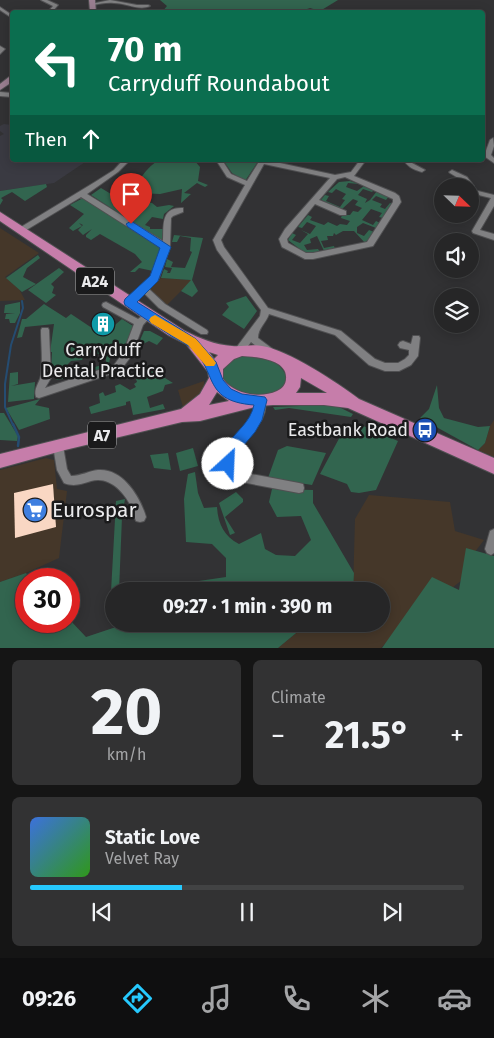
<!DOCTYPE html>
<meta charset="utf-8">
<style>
:root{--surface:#262627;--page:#323233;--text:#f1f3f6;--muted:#a4a5a7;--line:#424344;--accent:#26c9fe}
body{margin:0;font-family:"Fira Sans",sans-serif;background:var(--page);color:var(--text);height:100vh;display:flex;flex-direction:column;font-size:19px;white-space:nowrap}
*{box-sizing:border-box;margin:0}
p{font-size:16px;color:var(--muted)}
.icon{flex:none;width:28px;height:28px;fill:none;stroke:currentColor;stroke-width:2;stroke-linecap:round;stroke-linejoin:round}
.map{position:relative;height:648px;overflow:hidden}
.sheet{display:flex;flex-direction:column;gap:12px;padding:12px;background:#151515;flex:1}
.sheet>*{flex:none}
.guide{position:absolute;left:10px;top:10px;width:475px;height:152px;border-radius:5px;box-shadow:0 2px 12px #0003,0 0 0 1px var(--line);background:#0b6e4f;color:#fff;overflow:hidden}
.needle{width:32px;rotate:113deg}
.fabs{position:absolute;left:434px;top:178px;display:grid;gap:10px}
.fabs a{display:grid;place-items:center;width:45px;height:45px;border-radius:50%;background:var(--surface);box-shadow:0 2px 12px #0003,0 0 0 1px var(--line);font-size:25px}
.speed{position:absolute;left:15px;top:568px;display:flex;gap:10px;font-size:25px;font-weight:700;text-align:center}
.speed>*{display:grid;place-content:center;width:65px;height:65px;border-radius:50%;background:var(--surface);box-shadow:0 2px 12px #0003,0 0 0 1px var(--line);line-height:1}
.speed .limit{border:8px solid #d22;background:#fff;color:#111}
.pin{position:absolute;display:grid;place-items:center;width:42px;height:42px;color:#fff;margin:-51px -21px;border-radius:50% 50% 50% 0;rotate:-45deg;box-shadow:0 0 5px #0007}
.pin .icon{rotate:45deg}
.me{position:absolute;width:55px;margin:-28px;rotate:25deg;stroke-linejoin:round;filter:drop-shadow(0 0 4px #0008)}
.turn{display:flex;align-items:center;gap:18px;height:105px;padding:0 15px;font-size:22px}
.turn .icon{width:65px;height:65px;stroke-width:2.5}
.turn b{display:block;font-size:35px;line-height:42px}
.then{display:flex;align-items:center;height:48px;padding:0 15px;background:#0003;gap:10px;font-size:19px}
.big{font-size:38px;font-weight:700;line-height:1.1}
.sheet .tile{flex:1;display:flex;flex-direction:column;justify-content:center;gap:8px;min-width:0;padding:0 18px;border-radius:8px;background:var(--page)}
.sheet .dial{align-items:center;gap:0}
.dial b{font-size:65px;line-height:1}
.song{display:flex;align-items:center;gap:15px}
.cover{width:60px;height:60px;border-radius:8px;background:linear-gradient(135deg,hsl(220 70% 55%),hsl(110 70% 35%))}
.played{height:5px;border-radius:2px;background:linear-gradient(90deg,var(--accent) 35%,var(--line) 35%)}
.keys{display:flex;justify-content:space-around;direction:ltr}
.heat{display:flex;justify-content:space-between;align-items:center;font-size:28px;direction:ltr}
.sheet .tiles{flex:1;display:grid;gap:12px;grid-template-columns:1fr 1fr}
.tile:last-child{grid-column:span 2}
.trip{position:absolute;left:105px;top:582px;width:285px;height:50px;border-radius:25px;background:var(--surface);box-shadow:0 2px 12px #0003,0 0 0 1px var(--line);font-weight:700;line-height:50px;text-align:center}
.tab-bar{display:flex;height:80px;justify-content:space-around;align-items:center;background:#0f0f10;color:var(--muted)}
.tab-bar .icon{width:35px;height:35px}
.tab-bar .selected{color:var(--accent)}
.tab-bar b{font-size:22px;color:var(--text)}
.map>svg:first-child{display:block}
</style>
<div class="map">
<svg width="494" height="648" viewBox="0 0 494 648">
<rect width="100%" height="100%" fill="#323234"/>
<g fill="#453729">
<polygon points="0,228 39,253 5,277 19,289 25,300 0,301"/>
<polygon points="161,278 192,280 166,306 147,292"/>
<polygon points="204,381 204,391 196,401 183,407 178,390"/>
<polygon points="494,420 494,457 478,450 485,443 490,426"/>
<polygon points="46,458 54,460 57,489 67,491 59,558 26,573 0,582 0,470"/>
<polygon points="369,495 450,502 455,531 484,540 468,561 471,573 448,591 423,606 381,648 278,648 307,624 381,624 381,591 353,591 355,519"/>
</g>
<polygon fill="#3a3a42" points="4,124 12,125 12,160 88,160 54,183 0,191 0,136 4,134 0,131 0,126"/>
<g fill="#32654f">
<polygon points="160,0 338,0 320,11 310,8 298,12 162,12 167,6"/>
<path d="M159 160H194L200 167 198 181 208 185 205 187 197 183 184 193 191 194 181 203 182 189 160 194 139 193 140 201 152 203 157 207 169 205 174 206 164 214 163 219 152 217 145 225 150 227V229H163L162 241 91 195 101 188 116 197 128 190 139 193C135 180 149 166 159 160Z"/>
<polygon points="223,160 259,160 245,181 232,173"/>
<polygon points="350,181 359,184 348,183 346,187 357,191 364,186 374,190 372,192 363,189 358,195 367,199 365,203 370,200 377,191 389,196 386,200 376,196 372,200 382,204 380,207 385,209 390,203 393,204 383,218 379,217 382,213 371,209 362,220 373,225 376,221 380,223 376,228 363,223 357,227 357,233 364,236 369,230 374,232 366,244 354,231 343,231 336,235 334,233 333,236 327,236 328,240 321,241 324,248 334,246 335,249 324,251 317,236 310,239 311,243 304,245 307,250 318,249 320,252 305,253 288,240 292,233 296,235 292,240 300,243 308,234 301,230 310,234 316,226 307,222 302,228 298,227 308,215 312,217 310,220 324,225 328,222 337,226 340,224 347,225 350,221 341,218 342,215 350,215 353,211 358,212 362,208 355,205 358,201 353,199 342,209 321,200 325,195 329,196 326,201 340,207 345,200 342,199 346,194 336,189 332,193 328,192 339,182"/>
<polygon points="46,184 47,187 25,201 12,192 1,198 3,200 0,205 0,191"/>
<polygon points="83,198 160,248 153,271 139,268 135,272 130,272 142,262 135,254 100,234 91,240 86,237 86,235 92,229 83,235 78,230 83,225 79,223 82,226 73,231 69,228 84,214 70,205"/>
<polygon points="174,235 203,238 192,280 198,291 192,297 181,291 191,280 161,278 164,269 168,271 167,273 170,273 172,268 165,267 167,259 173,262 171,267 185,268 192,252 190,251 191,238 180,236 177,242 172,242"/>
<polygon points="38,255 40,258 27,268 23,277 36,284 22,292 6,278"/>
<polygon points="59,268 64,272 51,284 54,287 52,293 56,295 46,303 28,290"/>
<polygon points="246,296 257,311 244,329 222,315 229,307 226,303"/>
<polygon points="20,302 20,313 15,323 10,323 9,319 5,319 6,314 15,313 4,313 5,305"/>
<path d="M44 304 66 318 71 314 98 332 107 329 109 330 122 319 133 326 124 353 110 357C110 369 100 370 90 372L91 368 106 364V358L101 354H96V352L88 353V355L84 356 82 360 71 361 66 366H69L70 372 84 371 85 374 57 380 51 373 52 352H50L54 324 25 327 22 337 17 338 22 319H26Z"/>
<polygon points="144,331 150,331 163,338 157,345 149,341 137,347"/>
<path d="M237 356C255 356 283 357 287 380L284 387 273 394 241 395 222 383C221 366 225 366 237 356Z"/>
<polygon points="146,366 173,383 165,385 163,391 147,397 150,408 163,404 165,409 133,415 130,401 126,402 126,405 91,414 89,407 100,403 99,394 103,392 105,396 116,392 115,386 120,384 130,390 136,387 134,384 137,382 136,379 143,367"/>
<polygon points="18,372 18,384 11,386 35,382 34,399 8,402 10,373"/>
<polygon points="437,385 439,408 444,418 478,427 490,426 485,443 478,450 420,418 429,409"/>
<polygon points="40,399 35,405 49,408 50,419 19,430 6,408"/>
<polygon points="327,405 339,407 353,414 351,417 289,408 275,410 273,407"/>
<polygon points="0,413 4,413 18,436 17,441 0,440"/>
<polygon points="361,425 398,441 376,490 359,493 351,492 347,484 320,474 342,433"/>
<polygon points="287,446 326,453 312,485 268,478 278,450"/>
<polygon points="193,448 198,466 180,471 176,453"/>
<polygon points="168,453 171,470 154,468 150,455"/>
<path d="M195 472 198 493 204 508 217 507C218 524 224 536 239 544L261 533 265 549 276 555 295 556 311 540 301 516 277 517 269 502 272 489 313 490V503L354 573 353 591H126L162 589 158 587 226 577V558L212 544 186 542 184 499 188 474Z"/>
<polygon points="236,492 243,499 243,502 225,517 235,533 230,535 219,503"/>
<polygon points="125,499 122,517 119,591 114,591 114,609 111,592 116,501"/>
<polygon points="466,548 494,556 494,648 382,648 432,577 459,590"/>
<polygon points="26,573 31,579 26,579 26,621 69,621 69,619 86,637 116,627 116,624 307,624 278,648 0,648 0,582"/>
</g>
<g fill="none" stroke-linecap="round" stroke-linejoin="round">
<polyline stroke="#254c71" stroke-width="2" points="13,425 5,407 5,384 11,345 23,308 22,301"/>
<polyline stroke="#254c71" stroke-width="2.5" points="13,424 19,437 18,446"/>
</g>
<polygon fill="#f9d7c3" points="53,484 56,527 15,538 14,493"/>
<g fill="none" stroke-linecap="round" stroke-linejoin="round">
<g stroke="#505052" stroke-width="2">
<g id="minor">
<polygon points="41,0 47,0 58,5 52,12 48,12 53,6"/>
<path d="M110 0 137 5H148L150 6C139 11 126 3 114 3 107 2 100 4 93 5L91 4Z"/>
<polygon points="0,7 12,15 12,18 0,10"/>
<polygon points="0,46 5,49 0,54"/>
<polygon points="0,92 12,93 12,97 0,96"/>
<polygon points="493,138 494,146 491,155 494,158 494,163 484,156 490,140"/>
<path d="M123 160H130L118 172 87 194 163 241C164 226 160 207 183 208V212L173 216 171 218 170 247 159 278 149 289 165 304 207 330 208 332 207 334H201L159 308 144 293 132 304H126L125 302 126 300 152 276 161 248 81 197 23 232 20 233 16 230 95 182 114 170Z"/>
<path d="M216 160H222L231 174 247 181 260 160H266L335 175 351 172 360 160H366L354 176 395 193 399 196 401 202 373 246 313 259H305L282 247 279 239 285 229 330 178 264 164 221 240 224 247 268 308 341 331 375 359 385 363H398L405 359 409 355V350L400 348 398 345 400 342 403 341 411 344 413 336H419L420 338 418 356 411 365 399 371H385L369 365 335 335 269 314C266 323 258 328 258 338L274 350 276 353 274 356H268L251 342 242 354H236L234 351 236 348 260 316 261 310 217 250 213 240 245 185 227 177ZM345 177 393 199V202L367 242 313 253H306L288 243 287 239 315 204 340 215H346V211L319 200 337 179Z"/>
<path d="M404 160H410L412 163 425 170 422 172C415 170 407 167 404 160Z"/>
<polygon points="452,170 467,177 474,186 473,188 470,188 470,186 467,186 463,181 450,173 449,172"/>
<polygon points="470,189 494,195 494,206 480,230 494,234 494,240 473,233 472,231 491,198 470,193"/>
<path d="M106 302 138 319 148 312 152 315 143 325 132 355 120 371 39 398 36 397C33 388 40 383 41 375 43 360 41 345 41 330L42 328H48L49 330 51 378 45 388 114 365 123 353 134 324 103 307 102 305 103 303Z"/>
<path d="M261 396 264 397C273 422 241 437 235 455 234 460 234 466 235 471L299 483 303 484 304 488 303 492 299 493 231 480 227 478C215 450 238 440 251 420 255 413 254 405 258 397Z"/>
<path d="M58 441 62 443 63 446 67 469 71 476C81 476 89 471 98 470 123 468 140 497 146 517L144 521 140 522 136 521C134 516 133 511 131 506 123 491 109 476 91 481 81 484 74 487 64 483L57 470 53 446 54 443Z"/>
<polygon points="494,529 494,553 491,555 487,553 485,549 490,531"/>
</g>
</g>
<g stroke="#505052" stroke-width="2">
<g id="secondary">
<polygon points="89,0 95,0 96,12 90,12"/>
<polygon points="9,77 12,77 12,82 0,90 0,84"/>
</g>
</g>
<g stroke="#505052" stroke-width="2">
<path id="trunk" d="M0 212 185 331C199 338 215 345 232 346 242 347 252 344 262 346 288 350 338 383 359 399L494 458V474L348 408 324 405H273L259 406 200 421 182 422 65 450 0 468V454L181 409 200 394 209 378 208 372 186 344 168 335 0 221ZM209 352 218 355 214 359ZM242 356C256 357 288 359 286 379 286 384 282 389 277 391 260 399 234 394 223 379V369L234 359ZM301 378 327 393H296L300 387ZM217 392 229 401 209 405Z"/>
</g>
<use href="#minor" fill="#808082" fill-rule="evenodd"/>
<use href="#secondary" fill="#9a7f91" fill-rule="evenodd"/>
<use href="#trunk" fill="#c67daa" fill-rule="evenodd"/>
</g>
<path fill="#1a73e8" stroke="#114b97" d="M131 221 171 247 158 281 137 302 196 339 216 362 223 380 231 389 242 394 265 397 267 400 262 420 255 432 238 452 233 469 228 470 223 469 221 464C223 458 224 450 227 445 237 430 250 423 254 405 199 401 220 368 187 345 181 340 173 338 167 333 153 324 139 315 125 305L124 302 125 299 150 276 160 248 128 227 126 224Z"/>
<polygon fill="#f59e0b" points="155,315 196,339 214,360 216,363 214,366 206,366 188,345 151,323 149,320 151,317"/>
<defs>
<g id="building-disc" transform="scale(1.25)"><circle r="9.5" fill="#0f9aa8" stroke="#1a1a1b"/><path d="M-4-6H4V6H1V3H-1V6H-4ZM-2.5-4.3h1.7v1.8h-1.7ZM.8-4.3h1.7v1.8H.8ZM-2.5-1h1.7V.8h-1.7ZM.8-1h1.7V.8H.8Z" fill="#fff"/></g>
<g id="bus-disc" transform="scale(1.25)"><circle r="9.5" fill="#1a4fb4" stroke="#1a1a1b"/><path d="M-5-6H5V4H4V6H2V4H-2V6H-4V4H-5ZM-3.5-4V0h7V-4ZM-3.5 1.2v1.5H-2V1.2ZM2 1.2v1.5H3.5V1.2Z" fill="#fff"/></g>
<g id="supermarket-disc" transform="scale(1.25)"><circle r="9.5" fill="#3f7fe0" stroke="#1a1a1b"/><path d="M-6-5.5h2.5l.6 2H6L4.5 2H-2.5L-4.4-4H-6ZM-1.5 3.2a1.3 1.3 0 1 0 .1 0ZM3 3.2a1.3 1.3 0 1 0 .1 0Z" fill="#fff"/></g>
</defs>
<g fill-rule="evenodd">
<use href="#building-disc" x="103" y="324"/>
<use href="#bus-disc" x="425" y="430"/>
<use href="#supermarket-disc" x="35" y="510"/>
</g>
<g text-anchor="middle" stroke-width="5" stroke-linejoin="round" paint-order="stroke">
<g fill="#1a1a1b" stroke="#acacad" stroke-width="1">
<rect x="76" y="267.5" width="38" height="27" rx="4"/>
<rect x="88" y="421.5" width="28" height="27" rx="4"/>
</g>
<g font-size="16" font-weight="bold" fill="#eaeaec">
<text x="95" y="287">A24</text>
<text x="102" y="441">A7</text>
</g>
<g font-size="18" fill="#eaeaec" stroke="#1a1a1b">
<text x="103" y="356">Carryduff<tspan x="103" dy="21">Dental Practice</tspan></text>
<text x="408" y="436" text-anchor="end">Eastbank Road</text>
</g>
<g font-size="21" fill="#eaeaec" stroke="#1a1a1b" text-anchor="start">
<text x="52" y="517">Eurospar</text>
</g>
</g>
</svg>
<div class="fabs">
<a><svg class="needle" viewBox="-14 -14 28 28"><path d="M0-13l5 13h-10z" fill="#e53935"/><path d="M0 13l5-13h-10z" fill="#a4a5a7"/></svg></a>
<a><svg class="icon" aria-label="sound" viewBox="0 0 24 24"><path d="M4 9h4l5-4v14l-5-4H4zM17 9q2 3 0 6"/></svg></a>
<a><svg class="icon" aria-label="layers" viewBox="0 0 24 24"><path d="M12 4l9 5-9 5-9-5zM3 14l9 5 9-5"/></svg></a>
</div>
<div class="speed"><div class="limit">30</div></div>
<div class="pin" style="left:131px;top:224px;background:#d93025"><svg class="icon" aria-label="arrive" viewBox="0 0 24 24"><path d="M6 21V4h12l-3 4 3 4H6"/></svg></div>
<svg class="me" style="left:228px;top:464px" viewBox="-20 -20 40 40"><circle r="19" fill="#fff"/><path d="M0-13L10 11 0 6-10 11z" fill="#1a73e8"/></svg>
<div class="trip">09:27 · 1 min · 390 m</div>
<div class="guide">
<div class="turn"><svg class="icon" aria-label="left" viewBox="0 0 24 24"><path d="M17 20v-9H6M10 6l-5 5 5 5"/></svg><div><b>70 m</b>Carryduff Roundabout</div></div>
<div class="then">Then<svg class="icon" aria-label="ahead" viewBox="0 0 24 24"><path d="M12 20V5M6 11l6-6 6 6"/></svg></div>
</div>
</div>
<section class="sheet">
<div class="tiles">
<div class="tile dial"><b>20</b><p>km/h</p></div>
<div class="tile"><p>Climate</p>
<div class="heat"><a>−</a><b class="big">21.5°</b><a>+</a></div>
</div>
<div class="tile">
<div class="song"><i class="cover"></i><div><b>Static Love</b><p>Velvet Ray</p></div></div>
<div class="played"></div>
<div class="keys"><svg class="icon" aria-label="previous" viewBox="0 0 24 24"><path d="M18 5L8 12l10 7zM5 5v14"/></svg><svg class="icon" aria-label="pause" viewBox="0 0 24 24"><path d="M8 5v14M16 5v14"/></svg><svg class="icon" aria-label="next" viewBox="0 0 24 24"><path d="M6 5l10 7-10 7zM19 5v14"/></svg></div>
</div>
</div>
</section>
<nav class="tab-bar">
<b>09:26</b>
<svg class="icon selected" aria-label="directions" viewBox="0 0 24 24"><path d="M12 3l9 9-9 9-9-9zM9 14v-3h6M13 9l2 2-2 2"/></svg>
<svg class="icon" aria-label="music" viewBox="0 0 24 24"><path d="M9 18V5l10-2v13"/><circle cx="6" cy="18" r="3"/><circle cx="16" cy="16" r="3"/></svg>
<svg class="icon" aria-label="phone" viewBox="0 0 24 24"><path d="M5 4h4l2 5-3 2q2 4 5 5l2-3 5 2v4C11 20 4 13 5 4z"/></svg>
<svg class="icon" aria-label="climate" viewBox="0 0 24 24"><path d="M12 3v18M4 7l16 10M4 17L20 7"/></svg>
<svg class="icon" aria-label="car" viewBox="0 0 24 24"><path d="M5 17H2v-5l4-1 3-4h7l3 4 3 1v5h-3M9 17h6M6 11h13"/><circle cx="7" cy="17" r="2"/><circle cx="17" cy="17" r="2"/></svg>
</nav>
